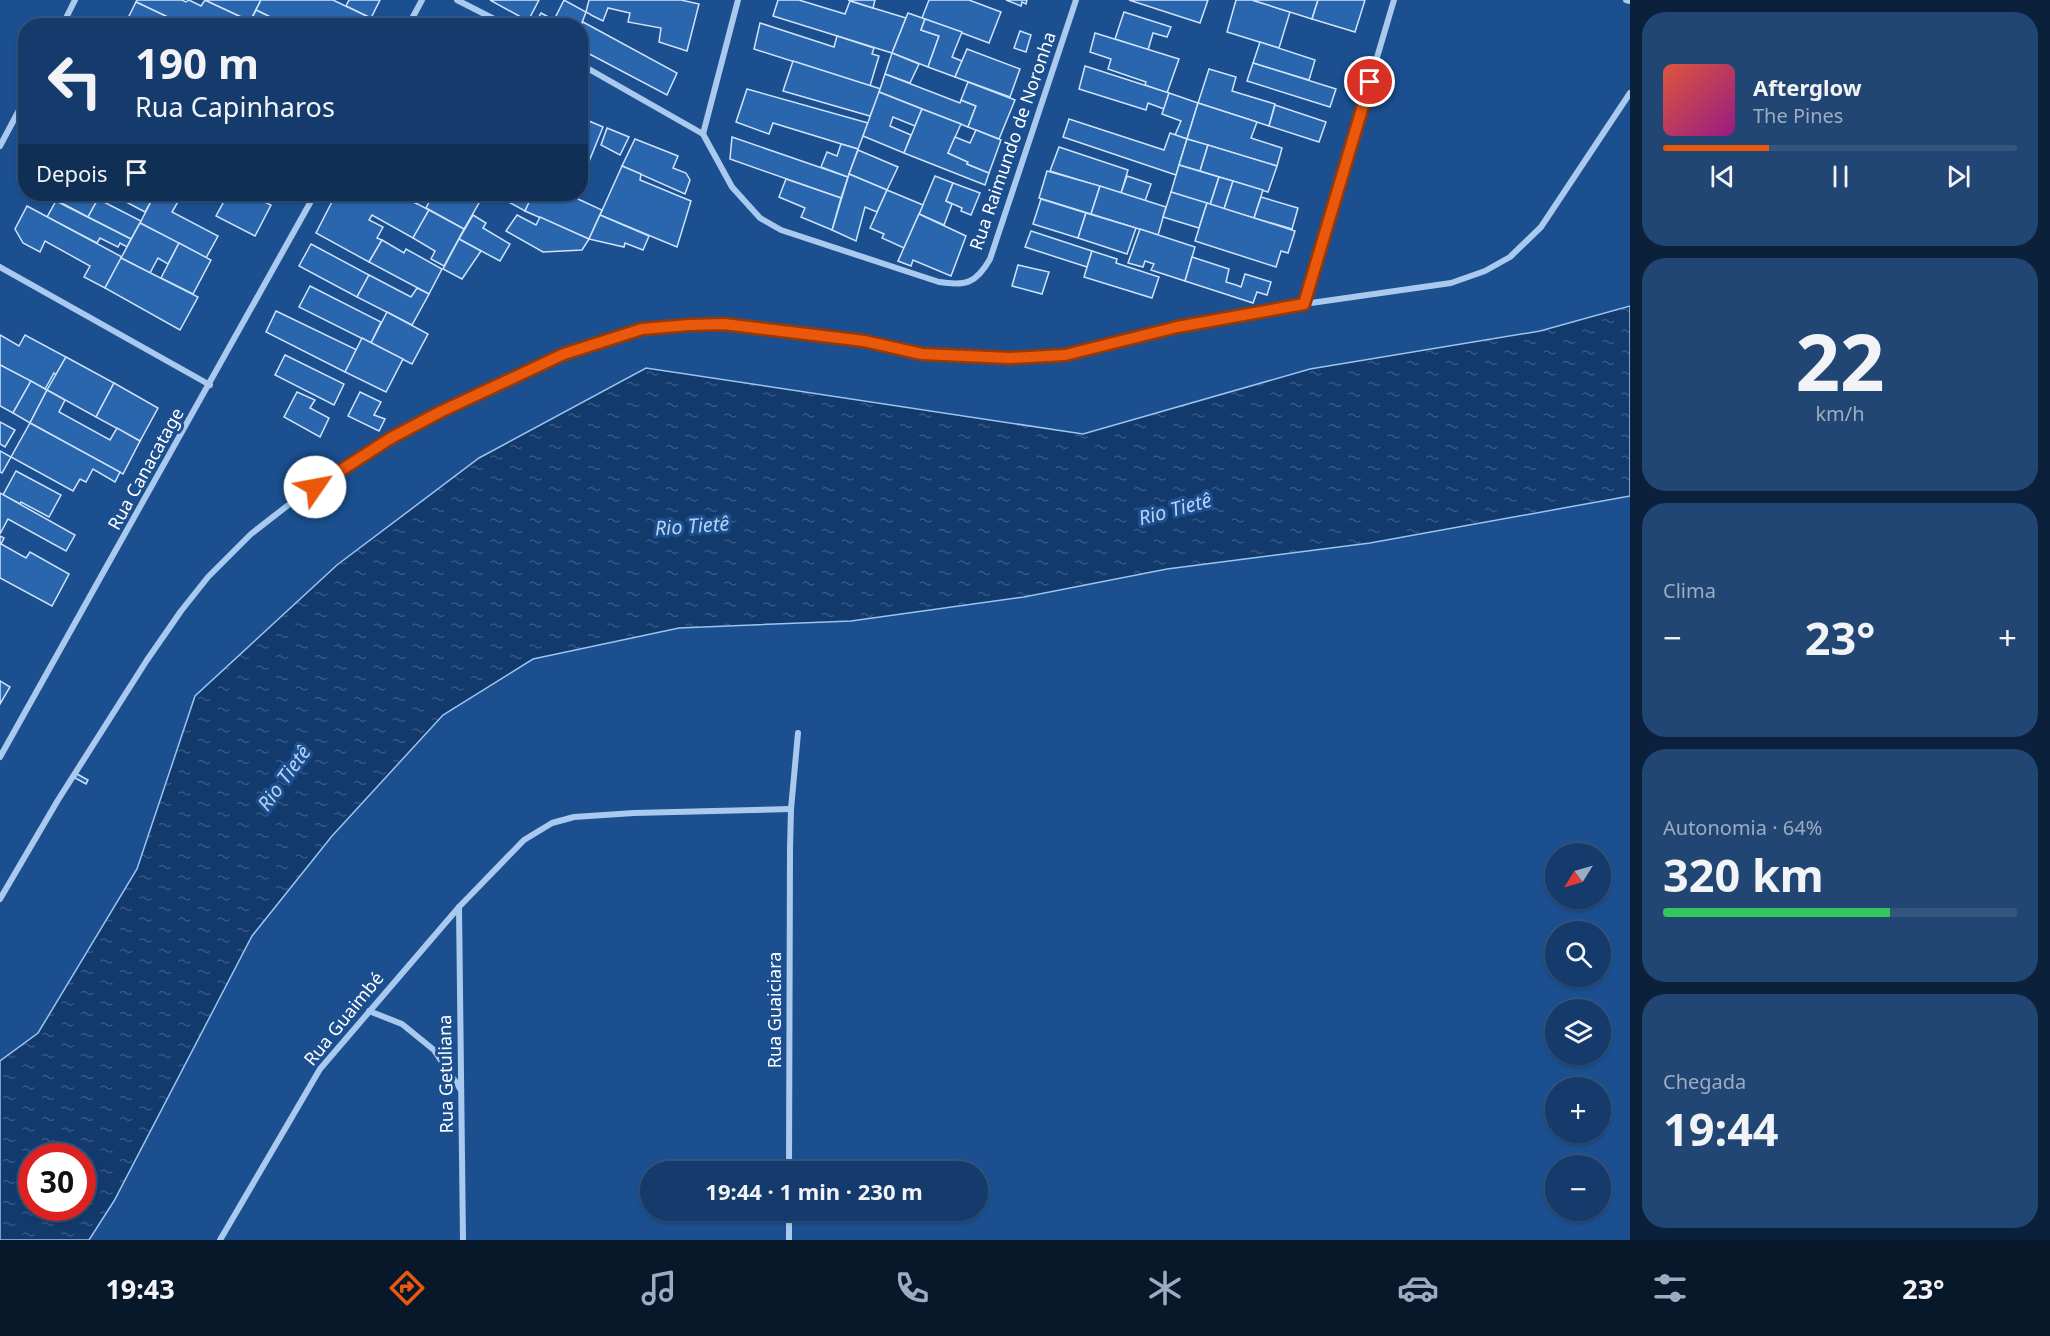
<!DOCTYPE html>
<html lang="pt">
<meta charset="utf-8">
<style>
:root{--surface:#143b6b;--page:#214673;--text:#f1f3f6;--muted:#9dadc1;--line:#33557e;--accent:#ea580c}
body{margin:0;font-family:"Noto Sans",sans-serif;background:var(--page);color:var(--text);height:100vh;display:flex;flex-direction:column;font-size:22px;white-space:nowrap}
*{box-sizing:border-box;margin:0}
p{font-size:20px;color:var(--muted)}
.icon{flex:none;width:33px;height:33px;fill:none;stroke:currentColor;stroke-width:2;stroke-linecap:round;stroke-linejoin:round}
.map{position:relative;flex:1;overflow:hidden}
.details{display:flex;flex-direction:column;gap:12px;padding:12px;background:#0b203b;width:420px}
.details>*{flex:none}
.hud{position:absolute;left:18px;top:18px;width:570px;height:183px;border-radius:24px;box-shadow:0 2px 4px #0004,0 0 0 2px var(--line);background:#143b6b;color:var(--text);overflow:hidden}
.needle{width:39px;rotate:233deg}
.buttons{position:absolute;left:1545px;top:843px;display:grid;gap:12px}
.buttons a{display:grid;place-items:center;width:66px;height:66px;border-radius:50%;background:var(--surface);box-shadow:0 2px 4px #0004,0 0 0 2px var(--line);font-size:30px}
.speed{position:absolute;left:18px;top:1143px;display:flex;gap:12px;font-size:30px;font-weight:700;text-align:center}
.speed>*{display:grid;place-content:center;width:78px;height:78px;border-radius:50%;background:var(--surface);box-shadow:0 2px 4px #0004,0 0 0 2px var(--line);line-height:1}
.speed .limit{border:9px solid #d22;background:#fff;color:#111}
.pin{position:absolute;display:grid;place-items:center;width:51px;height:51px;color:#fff;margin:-26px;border:3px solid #fff;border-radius:50%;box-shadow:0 2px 6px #0007}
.me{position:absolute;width:66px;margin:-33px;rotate:57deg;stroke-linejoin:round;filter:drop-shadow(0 0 4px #0008)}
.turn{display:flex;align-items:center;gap:21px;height:126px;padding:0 18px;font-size:27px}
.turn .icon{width:78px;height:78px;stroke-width:2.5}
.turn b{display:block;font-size:42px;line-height:51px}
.then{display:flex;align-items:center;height:57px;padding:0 18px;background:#0003;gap:12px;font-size:22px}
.big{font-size:45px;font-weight:700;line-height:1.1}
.details .card{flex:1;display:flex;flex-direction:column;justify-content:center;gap:9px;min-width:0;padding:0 21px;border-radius:24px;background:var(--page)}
.details .dial{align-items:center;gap:0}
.dial b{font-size:78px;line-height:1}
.song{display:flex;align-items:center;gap:18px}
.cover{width:72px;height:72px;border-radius:9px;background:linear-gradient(135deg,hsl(10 70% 55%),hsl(310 70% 35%))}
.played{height:6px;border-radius:3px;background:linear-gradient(90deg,var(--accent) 30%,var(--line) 30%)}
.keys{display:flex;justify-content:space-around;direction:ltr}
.heat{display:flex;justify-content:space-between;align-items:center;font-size:33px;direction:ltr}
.charge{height:9px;border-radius:4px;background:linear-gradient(90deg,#34c759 64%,var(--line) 0)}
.trip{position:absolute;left:640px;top:1161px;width:348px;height:60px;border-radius:30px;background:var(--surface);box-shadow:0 2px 4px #0004,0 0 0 2px var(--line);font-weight:700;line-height:60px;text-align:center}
.menu{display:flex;height:96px;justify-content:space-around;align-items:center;background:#08182b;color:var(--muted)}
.menu .icon{width:42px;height:42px}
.menu .current{color:var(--accent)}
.menu b{font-size:27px;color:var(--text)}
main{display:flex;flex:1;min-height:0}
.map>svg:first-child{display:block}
</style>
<main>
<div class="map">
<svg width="1630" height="1240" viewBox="0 0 1630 1240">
<defs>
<pattern id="water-ripples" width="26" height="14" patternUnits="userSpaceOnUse" patternTransform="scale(1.5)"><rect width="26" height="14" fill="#123a6d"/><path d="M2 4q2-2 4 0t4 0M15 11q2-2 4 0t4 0" fill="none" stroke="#365883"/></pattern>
</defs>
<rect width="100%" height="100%" fill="#1b4f8f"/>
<path fill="url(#water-ripples)" stroke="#9cc4f0" stroke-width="1.5" fill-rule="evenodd" d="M1630 306V496L1370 543 1167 569 1024 597 851 621 679 628 533 659 443 715 332 836 252 936 114 1201 89 1240H0V1061L38 1033 137 869 195 696 337 565 479 458 646 368 1083 434 1310 369 1540 331ZM32 1156H82V1208H32Z"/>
<g fill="#2a66ad" stroke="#cfe3fa" stroke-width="1.5">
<polygon points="137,0 182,0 186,2 189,0 201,6 205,0 250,21 248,26 185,26 136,2"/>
<polygon points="205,0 261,0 250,21"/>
<polygon points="261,0 333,0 371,18 367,26 288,26 256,10"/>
<polygon points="349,0 380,0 371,18 346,6"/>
<polygon points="490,0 539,0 528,21"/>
<polygon points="564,0 586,12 580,28 580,26 551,26"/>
<polygon points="589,0 681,0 699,4 687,51 659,42 661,28 628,22 630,13 608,8 603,21 593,16 586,12"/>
<polygon points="778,0 799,0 845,14 850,1 906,18 892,53 773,16"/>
<polygon points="848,0 875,0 873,8"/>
<polygon points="929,0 969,0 1001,12 989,43 922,18"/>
<polygon points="1006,0 1027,0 1026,4 1022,2 1021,6"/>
<polygon points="1129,0 1208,0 1200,23"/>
<polygon points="1236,0 1252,0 1290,12 1279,48 1227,32"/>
<polygon points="1252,0 1318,0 1312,19"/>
<polygon points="1318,0 1365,0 1355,32 1312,19"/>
<polygon points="136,2 170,18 169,21 177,26 124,26"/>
<polygon points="256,10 287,25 286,26 248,26"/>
<polygon points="1124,12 1171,27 1167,37 1153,33 1148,50 1115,39"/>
<polygon points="541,13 554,20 551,26 535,24"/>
<polygon points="908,13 925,19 921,30 939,36 928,67 892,53"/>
<polygon points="925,19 962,32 952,57 962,61 955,77 928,67 939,36 921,30"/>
<polygon points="583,22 677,73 667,95 580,49 580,28"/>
<polygon points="760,23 834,47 837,36 874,48 872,54 879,56 870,86 754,49"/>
<polygon points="1020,31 1031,35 1026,52 1014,48"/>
<polygon points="1095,33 1179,59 1167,93 1145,85 1146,82 1108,69 1111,59 1090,52"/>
<polygon points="1260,42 1315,60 1309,80 1253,63"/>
<polygon points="967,49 1020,69 1010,97 955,77"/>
<polygon points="892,53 919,64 910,83 885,74"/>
<polygon points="793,61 881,89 870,116 783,91"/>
<polygon points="1253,63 1336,89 1330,107 1247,81"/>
<polygon points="1085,66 1169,93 1164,109 1148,103 1146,110 1079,89"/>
<polygon points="1209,69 1236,77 1232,91 1275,104 1269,126 1198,103"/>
<polygon points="885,74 960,103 961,100 976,106 968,127 879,92"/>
<polygon points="968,82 1015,100 999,139 968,127 976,106 961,100"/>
<polygon points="747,89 868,123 858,149 773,123 769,134 736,122"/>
<polygon points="879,92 922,109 915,126 893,117 890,126 911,135 904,153 863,136"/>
<polygon points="1169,93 1198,103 1187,139 1175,135 1181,121 1162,114"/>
<polygon points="1198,103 1257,122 1251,138 1282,148 1277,166 1187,139"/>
<polygon points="1275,105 1326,122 1319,142 1269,126"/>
<polygon points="922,109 961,124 948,153 968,162 967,164 989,173 985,185 904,153"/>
<polygon points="582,118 603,127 588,164 580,161"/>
<polygon points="1069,119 1164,150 1170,133 1187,139 1176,175 1063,137"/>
<polygon points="607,128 629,137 620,155 601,145"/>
<polygon points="976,130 1001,140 989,173 967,164 968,162 948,153 955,137 970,143"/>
<polygon points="732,137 848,177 841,198 730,159"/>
<polygon points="635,139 678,156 673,168 686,173 690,180 685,194 622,166"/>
<polygon points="1187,139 1208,145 1200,171 1179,165"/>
<polygon points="841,144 858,149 848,177 821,167 827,152 837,156"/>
<polygon points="1208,145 1277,166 1268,192 1200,171"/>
<polygon points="1059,147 1128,170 1121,193 1050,171"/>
<polygon points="858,150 898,167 887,190 849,174"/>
<polygon points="1179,165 1219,177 1210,205 1171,192"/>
<polygon points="622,166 641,174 640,180 691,201 677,247 600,215"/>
<polygon points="1047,171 1100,186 1091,214 1039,198"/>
<polygon points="849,174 887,190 877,212 865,207 856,241 832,230"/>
<polygon points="935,176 953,183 946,201 952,204 944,225 919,214"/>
<polygon points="1127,176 1151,184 1145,201 1121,193"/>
<polygon points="1219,177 1233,181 1224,209 1210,205"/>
<polygon points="786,179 841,198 832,230 801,217 805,208 779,197"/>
<polygon points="1233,181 1263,190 1254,218 1224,209"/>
<polygon points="953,183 980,193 971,215 961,211 962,208 946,201"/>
<polygon points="1100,186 1166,207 1158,235 1091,214"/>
<polygon points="887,190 923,205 904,248 882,238 884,234 870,228"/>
<polygon points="1171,192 1207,203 1199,228 1163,217"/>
<polygon points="54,194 90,194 98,199 88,217 52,198"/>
<polygon points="111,194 155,194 145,212"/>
<polygon points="155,194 167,194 179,200 172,212 218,236 206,258 140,223"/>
<polygon points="167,194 182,194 179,200"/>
<polygon points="228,194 248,194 271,205 255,236 216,216"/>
<polygon points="336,194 399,194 429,210 413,238 372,215 369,220 383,227 377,238 382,240 369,262 316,233"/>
<polygon points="399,194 423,194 417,204"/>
<polygon points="426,194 479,194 483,196 464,229 426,208 432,196"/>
<polygon points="494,194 533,194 525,211"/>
<polygon points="533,194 580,194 578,199 602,210 589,239 525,211"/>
<polygon points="1261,197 1298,208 1292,229 1254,218"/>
<polygon points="98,199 141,221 131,239 88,217"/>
<polygon points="1041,199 1086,213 1078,238 1033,224"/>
<polygon points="56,201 131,239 127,247 120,243 118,247 100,238 97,243 47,217"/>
<polygon points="1207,203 1295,231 1288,253 1281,251 1276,267 1195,241"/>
<polygon points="27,206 122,257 105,288 84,277 90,266 45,241 40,252 23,243 15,229"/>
<polygon points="429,210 464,229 444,266 431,259 435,251 413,238"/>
<polygon points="1086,213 1136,228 1127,254 1078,238"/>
<polygon points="919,214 966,236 951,276 913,260 911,266 898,261"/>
<polygon points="473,215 486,223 483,228 510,244 500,261 459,239"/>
<polygon points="517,215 536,225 540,217 589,239 582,250 543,252 506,231"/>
<polygon points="600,215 649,236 643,250 625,243 624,247 589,239"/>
<polygon points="140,223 179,243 168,264 158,258 150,273 121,258"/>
<polygon points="1140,229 1195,247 1185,281 1151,270 1154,264 1145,261 1143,267 1128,263"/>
<polygon points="1031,231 1092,251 1087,267 1025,247"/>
<polygon points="459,239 481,251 462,279 443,269"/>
<polygon points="382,240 404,253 406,249 442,269 429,294 369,262"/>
<polygon points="179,243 211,260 193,294 161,278"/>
<polygon points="311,244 369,275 357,297 299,266"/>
<polygon points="1092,251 1117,259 1116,263 1159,277 1152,298 1084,277"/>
<polygon points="1192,257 1229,269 1226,282 1236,285 1241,287 1245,274 1271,282 1267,295 1257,292 1253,303 1185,281"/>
<polygon points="121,258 198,297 180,330 105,288"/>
<polygon points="1018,265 1049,272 1042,294 1012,286"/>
<polygon points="369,275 411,297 417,288 429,294 412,325 357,297"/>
<polygon points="310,286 381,322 371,343 299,307"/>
<polygon points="276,311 357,350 345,372 266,332"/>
<polygon points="387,312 428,334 412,364 371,343"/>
<polygon points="0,335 19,346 25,335 66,357 56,375 54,373 45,389 0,365"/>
<polygon points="362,338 403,359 386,392 345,372"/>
<polygon points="285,355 344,384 334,405 275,375"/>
<polygon points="66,357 114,383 96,417 47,390"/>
<polygon points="0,365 31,381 13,413 0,406"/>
<polygon points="31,381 47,390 30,423 13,413"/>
<polygon points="114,383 158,408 140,441 96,417"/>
<polygon points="47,390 65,400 59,412 110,440 117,428 140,441 123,474 30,423"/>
<polygon points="297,392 315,400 310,408 329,418 320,437 284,417"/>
<polygon points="360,392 381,402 374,415 385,419 379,431 348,416"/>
<polygon points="0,422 15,430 5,447 0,444"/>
<polygon points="30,423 120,472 115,482 93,469 86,482 80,479 73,491 11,457"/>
<polygon points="0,451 11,457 2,473 0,472"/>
<polygon points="16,471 61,495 49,517 21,502 20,504 3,495"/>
<polygon points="0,493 75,535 66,551 8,519 0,534"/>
<polygon points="0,536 4,538 1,544 26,558 30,552 69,574 52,606 0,578"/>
<polygon points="0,681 10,687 0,704"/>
<polygon points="77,774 88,780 86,784 75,778"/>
</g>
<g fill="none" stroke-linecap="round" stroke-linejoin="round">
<g stroke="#a9c9ee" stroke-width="6">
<polyline points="457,0 508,26"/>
<polyline points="1626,0 1630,1"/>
<polyline points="62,26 75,0"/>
<polyline points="408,26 422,0"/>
<path d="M580 64 703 134 732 187 760 218 781 230 939 282C965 286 976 284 990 259L1076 0"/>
<polyline points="703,134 738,0"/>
<polyline points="0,146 26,97"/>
<polyline points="0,267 210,385"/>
<polyline points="1304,304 1394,0"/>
<polyline points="0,757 315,194"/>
<polyline points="0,899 58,800 147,660 181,611 208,577 251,534 296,499 391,438 440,412 564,354 642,329 689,325 724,324 864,341 923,354 1010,358 1065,355 1177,327 1304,304 1451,283 1485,271 1510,257 1541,227 1630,93"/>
<polyline points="459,907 463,1240"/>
<polyline points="369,1011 402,1024 434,1050 461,1090"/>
<polyline points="789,1172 790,848 791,809 798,733"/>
<polyline points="220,1240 320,1069 459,907 524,840 552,823 574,817 634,813 791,809"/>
<polyline points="789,1240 789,1210"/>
</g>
</g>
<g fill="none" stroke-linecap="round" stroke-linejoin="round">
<g stroke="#983908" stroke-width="15">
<polyline id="route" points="315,487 391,438 440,412 564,354 642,329 689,325 724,324 864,341 922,354 1010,358 1065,355 1177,327 1304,304 1370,82"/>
</g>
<use href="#route" stroke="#ea580c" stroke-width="10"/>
</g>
<g text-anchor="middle" stroke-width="6" stroke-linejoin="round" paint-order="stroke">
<g font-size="18" fill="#fff" stroke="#1b4f8f">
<text transform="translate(1013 141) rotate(-71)" y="6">Rua Raimundo de Noronha</text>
<text transform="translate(146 469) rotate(-61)" y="6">Rua Canacatage</text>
<text transform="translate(775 1010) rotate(-90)" y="6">Rua Guaiciara</text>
<text transform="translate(344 1019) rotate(-51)" y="6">Rua Guaimbé</text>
<text transform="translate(446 1074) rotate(-91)" y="6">Rua Getuliana</text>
</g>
<g font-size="20" font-style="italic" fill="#b5d3f5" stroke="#1b4f8f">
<text transform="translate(1175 509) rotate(-15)" y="7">Rio Tietê</text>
<text transform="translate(692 526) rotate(-4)" y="7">Rio Tietê</text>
<text transform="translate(284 778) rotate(-54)" y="7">Rio Tietê</text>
</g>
</g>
</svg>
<div class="buttons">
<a><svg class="needle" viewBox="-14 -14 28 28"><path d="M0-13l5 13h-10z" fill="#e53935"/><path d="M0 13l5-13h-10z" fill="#9dadc1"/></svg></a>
<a><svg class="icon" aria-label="search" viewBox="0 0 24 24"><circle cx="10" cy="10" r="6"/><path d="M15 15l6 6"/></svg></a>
<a><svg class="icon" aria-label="layers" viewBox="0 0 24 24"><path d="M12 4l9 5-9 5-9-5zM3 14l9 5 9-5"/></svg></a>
<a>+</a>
<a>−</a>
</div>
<div class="speed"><div class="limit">30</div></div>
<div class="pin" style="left:1370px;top:82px;background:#d93025"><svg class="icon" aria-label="arrive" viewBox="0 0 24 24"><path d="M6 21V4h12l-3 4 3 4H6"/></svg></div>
<svg class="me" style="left:315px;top:487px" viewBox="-20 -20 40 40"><circle r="19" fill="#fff"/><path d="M0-13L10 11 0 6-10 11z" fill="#ea580c"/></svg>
<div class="trip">19:44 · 1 min · 230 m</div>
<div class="hud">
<div class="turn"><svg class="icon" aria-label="left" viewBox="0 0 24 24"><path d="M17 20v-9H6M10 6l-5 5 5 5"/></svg><div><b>190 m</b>Rua Capinharos</div></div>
<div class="then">Depois<svg class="icon" aria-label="arrive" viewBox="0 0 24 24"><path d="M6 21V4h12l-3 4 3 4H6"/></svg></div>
</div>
</div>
<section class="details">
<div class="card">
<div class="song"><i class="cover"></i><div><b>Afterglow</b><p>The Pines</p></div></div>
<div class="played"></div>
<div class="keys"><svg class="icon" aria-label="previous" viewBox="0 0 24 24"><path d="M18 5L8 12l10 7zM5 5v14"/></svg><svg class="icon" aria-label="pause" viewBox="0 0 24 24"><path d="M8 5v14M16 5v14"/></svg><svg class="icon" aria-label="next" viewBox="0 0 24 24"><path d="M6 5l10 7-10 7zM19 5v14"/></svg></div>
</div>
<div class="card dial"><b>22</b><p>km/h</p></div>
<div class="card"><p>Clima</p>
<div class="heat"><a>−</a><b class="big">23°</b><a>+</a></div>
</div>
<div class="card"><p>Autonomia · 64%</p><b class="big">320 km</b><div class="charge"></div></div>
<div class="card"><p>Chegada</p><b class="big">19:44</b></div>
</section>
</main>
<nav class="menu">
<b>19:43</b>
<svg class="icon current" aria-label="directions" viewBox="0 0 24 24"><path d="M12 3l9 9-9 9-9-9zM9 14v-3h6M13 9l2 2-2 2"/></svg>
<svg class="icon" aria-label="music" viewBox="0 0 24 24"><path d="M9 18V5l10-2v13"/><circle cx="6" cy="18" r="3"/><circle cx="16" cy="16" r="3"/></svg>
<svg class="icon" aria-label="phone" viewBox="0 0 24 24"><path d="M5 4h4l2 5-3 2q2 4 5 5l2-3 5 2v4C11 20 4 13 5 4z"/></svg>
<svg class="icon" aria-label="climate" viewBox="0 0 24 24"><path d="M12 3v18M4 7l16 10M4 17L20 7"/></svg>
<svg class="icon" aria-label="car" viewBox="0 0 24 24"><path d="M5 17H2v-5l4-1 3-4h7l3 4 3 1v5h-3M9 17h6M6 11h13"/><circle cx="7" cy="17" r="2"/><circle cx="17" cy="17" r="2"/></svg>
<svg class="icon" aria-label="filters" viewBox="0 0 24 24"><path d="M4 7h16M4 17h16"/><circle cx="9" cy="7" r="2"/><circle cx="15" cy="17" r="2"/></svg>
<b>23°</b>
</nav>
